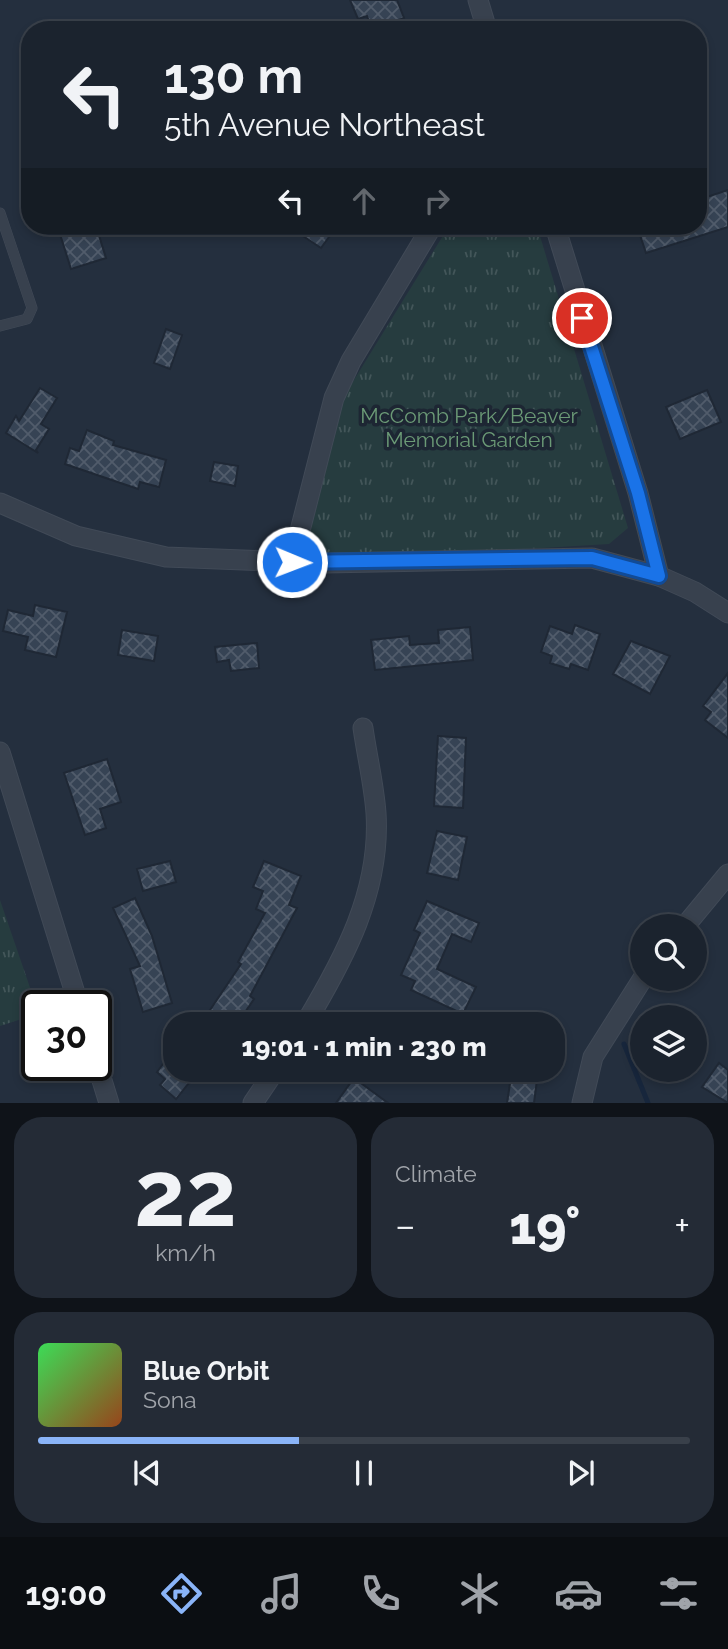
<!DOCTYPE html>
<meta charset="utf-8">
<style>
:root{--surface:#1b232e;--page:#242b36;--text:#f1f3f6;--muted:#a0a4aa;--line:#39404a;--accent:#8ab4f8}
body{margin:0;font-family:Raleway,sans-serif;background:var(--page);color:var(--text);height:100vh;display:flex;flex-direction:column;font-size:26px;white-space:nowrap}
*{box-sizing:border-box;margin:0}
p{font-size:23px;color:var(--muted)}
.icon{flex:none;width:38px;height:38px;fill:none;stroke:currentColor;stroke-width:2;stroke-linecap:round;stroke-linejoin:round}
.map{position:relative;height:1103px;overflow:hidden}
.side{display:flex;flex-direction:column;gap:14px;padding:14px;background:#0f1319;flex:1}
.side>*{flex:none}
.guide{position:absolute;left:21px;top:21px;width:686px;height:214px;border-radius:28px;box-shadow:0 4px 10px #0003,0 0 0 2px var(--line);background:#1b232e;color:var(--text);overflow:hidden}
.controls{position:absolute;left:630px;top:914px;display:grid;gap:14px}
.controls a{display:grid;place-items:center;width:77px;height:77px;border-radius:50%;background:var(--surface);box-shadow:0 4px 10px #0003,0 0 0 2px var(--line);font-size:35px}
.speed{position:absolute;left:21px;top:990px;display:flex;gap:14px;font-size:35px;font-weight:700;text-align:center}
.speed>*{display:grid;place-content:center;width:91px;height:91px;border-radius:50%;background:var(--surface);box-shadow:0 4px 10px #0003,0 0 0 2px var(--line);line-height:1}
.speed .limit{border:4px solid #111;border-radius:10px;background:#fff;color:#111}
.pin{position:absolute;display:grid;place-items:center;width:60px;height:60px;color:#fff;margin:-30px;border:4px solid #fff;border-radius:50%;box-shadow:0 2px 7px #0007}
.me{position:absolute;width:77px;margin:-38px;rotate:91deg;stroke-linejoin:round;filter:drop-shadow(0 0 5px #0008)}
.turn{display:flex;align-items:center;gap:24px;height:147px;padding:0 28px;font-size:32px}
.turn .icon{width:91px;height:91px;stroke-width:2.5}
.turn b{display:block;font-size:49px;line-height:60px}
.lanes{display:flex;align-items:center;height:66px;padding:0 28px;background:#0003;justify-content:center;gap:35px;direction:ltr}
.lanes .off{opacity:.35}
.big{font-size:52px;font-weight:800;line-height:1.1}
.side .widget{flex:1;display:flex;flex-direction:column;justify-content:center;gap:10px;min-width:0;padding:0 24px;border-radius:28px;background:var(--page)}
.side .dial{align-items:center;gap:0}
.dial b{font-size:91px;line-height:1}
.song{display:flex;align-items:center;gap:21px}
.cover{width:84px;height:84px;border-radius:10px;background:linear-gradient(135deg,hsl(130 70% 55%),hsl(20 70% 35%))}
.played{height:7px;border-radius:4px;background:linear-gradient(90deg,var(--accent) 40%,var(--line) 40%)}
.keys{display:flex;justify-content:space-around;direction:ltr}
.heat{display:flex;justify-content:space-between;align-items:center;font-size:38px;direction:ltr}
.side .tiles{flex:1;display:grid;gap:14px;grid-template-columns:1fr 1fr}
.widget:last-child{grid-column:span 2}
.trip{position:absolute;left:163px;top:1012px;width:402px;height:70px;border-radius:28px;background:var(--surface);box-shadow:0 4px 10px #0003,0 0 0 2px var(--line);font-weight:800;line-height:70px;text-align:center}
.menu{display:flex;height:112px;justify-content:space-around;align-items:center;background:#0b0e12;color:var(--muted)}
.menu .icon{width:49px;height:49px}
.menu .active{color:var(--accent)}
.menu b{font-size:32px;color:var(--text)}
.map>svg:first-child{display:block}
</style>
<div class="map">
<svg width="728" height="1103" viewBox="0 0 728 1103">
<defs>
<pattern id="grass-tufts" width="24" height="20" patternUnits="userSpaceOnUse" patternTransform="scale(1.75)"><rect width="24" height="20" fill="#263c3f"/><path d="M3 7l-1-3M5 7V3M7 7l1-3M15 17l-1-3M17 17v-4M19 17l1-3" fill="none" stroke="#435659"/></pattern>
<pattern id="building-cross-hatch" width="8" height="8" patternUnits="userSpaceOnUse" patternTransform="scale(1.75)"><rect width="8" height="8" fill="#364354"/><path d="M0 0l8 8M0 8l8-8" fill="none" stroke="#515c6b"/></pattern>
</defs>
<rect width="100%" height="100%" fill="#242f3e"/>
<g fill="url(#grass-tufts)">
<polygon points="449,226 537,226 628,528 609,544 302,562 341,401"/>
<polygon points="0,900 37,1008 37,1014 0,1026"/>
</g>
<g fill="none" stroke-linecap="round" stroke-linejoin="round">
<polyline stroke="#17263c" stroke-width="5" points="624,1044 648,1103"/>
</g>
<g fill="url(#building-cross-hatch)" stroke="#1f2835" stroke-width="2">
<polygon points="350,0 397,0 404,18 372,30 367,16 358,19"/>
<polygon points="728,190 728,227 646,253 637,226 698,226 698,200"/>
<polygon points="75,226 96,226 106,258 71,269 59,231"/>
<polygon points="288,226 337,226 321,248"/>
<polygon points="166,329 182,335 170,369 154,363"/>
<polygon points="40,388 57,398 41,424 49,429 36,450 38,453 6,433 16,416 19,421"/>
<polygon points="707,390 721,422 680,439 666,407"/>
<polygon points="87,430 114,441 113,445 166,460 159,487 140,482 138,489 65,464 70,448 79,451"/>
<polygon points="214,462 238,466 235,486 210,481"/>
<polygon points="35,605 67,612 56,657 25,650 28,637 3,631 8,610 33,616"/>
<polygon points="575,625 600,634 588,670 571,664 569,669 550,663 552,656 541,652 550,626 572,634"/>
<polygon points="470,627 473,660 375,670 371,640 409,636 410,645 439,643 438,630"/>
<polygon points="122,630 158,636 154,661 118,655"/>
<polygon points="631,641 670,656 650,694 613,674"/>
<polygon points="257,643 259,668 231,671 229,660 217,662 215,647"/>
<polygon points="728,673 728,738 705,720 711,712 703,706"/>
<polygon points="438,736 466,738 463,808 434,806"/>
<polygon points="107,759 121,802 100,809 106,828 85,835 64,773"/>
<polygon points="437,831 467,837 458,880 427,873"/>
<polygon points="170,861 176,882 143,891 137,869"/>
<polygon points="264,861 301,876 289,905 297,908 250,996 254,999 237,1024 217,1024 206,1016 241,964 238,962 265,913 256,909 263,891 253,887"/>
<polygon points="135,898 152,936 172,1003 143,1012 130,969 140,966 113,908"/>
<polygon points="427,901 479,923 471,942 452,934 437,969 476,987 463,1014 411,990 415,981 401,975 420,933 414,930"/>
<polygon points="175,1048 175,1069 200,1069 176,1099 160,1085 165,1079 157,1072"/>
<polygon points="719,1063 728,1070 728,1103 702,1087"/>
<polygon points="511,1077 537,1080 534,1103 507,1103"/>
<polygon points="354,1078 388,1103 336,1103"/>
</g>
<g fill="none" stroke-linecap="round" stroke-linejoin="round">
<g stroke="#414a57" stroke-width="11">
<polyline id="service" points="0,213 32,308 27,319 0,326"/>
</g>
<g stroke="#414a57" stroke-width="21">
<g id="minor">
<polyline points="478,0 487,30"/>
<polyline points="555,226 638,493 659,576 695,592 728,613"/>
<polyline points="0,503 76,536 166,557 325,563 592,558 659,576"/>
<polyline points="292,562 334,398 351,361 432,226"/>
<polyline points="0,752 79,1006"/>
<polyline points="685,926 728,874"/>
<path d="M305 1024C344 959 381 891 376 813 374 785 367 756 363 728"/>
<polyline points="96,1061 109,1103"/>
<polyline points="253,1103 276,1069"/>
<polyline points="582,1103 593,1057 643,978"/>
</g>
</g>
<use href="#service" stroke="#38414e" stroke-width="10"/>
<use href="#minor" stroke="#38414e" stroke-width="19"/>
</g>
<g fill="none" stroke-linecap="round" stroke-linejoin="round">
<g stroke="#114b97" stroke-width="18">
<polyline id="route" points="292,562 592,558 659,576 638,493 582,318"/>
</g>
<use href="#route" stroke="#1a73e8" stroke-width="12"/>
</g>
<g text-anchor="middle" stroke-width="7" stroke-linejoin="round" paint-order="stroke">
<g font-size="21" fill="#6b9a76" stroke="#1d2633">
<text x="469" y="423">McComb Park/Beaver<tspan x="469" dy="24">Memorial Garden</tspan></text>
</g>
</g>
</svg>
<div class="controls">
<a><svg class="icon" aria-label="search" viewBox="0 0 24 24"><circle cx="10" cy="10" r="6"/><path d="M15 15l6 6"/></svg></a>
<a><svg class="icon" aria-label="layers" viewBox="0 0 24 24"><path d="M12 4l9 5-9 5-9-5zM3 14l9 5 9-5"/></svg></a>
</div>
<div class="speed"><div class="limit">30</div></div>
<div class="pin" style="left:582px;top:318px;background:#d93025"><svg class="icon" aria-label="arrive" viewBox="0 0 24 24"><path d="M6 21V4h12l-3 4 3 4H6"/></svg></div>
<svg class="me" style="left:292px;top:562px" viewBox="-20 -20 40 40"><circle r="17" fill="#1a73e8" stroke="#fff" stroke-width="3"/><path d="M0-11L8 9 0 5-8 9z" fill="#fff"/></svg>
<div class="trip">19:01 · 1 min · 230 m</div>
<div class="guide">
<div class="turn"><svg class="icon" aria-label="left" viewBox="0 0 24 24"><path d="M17 20v-9H6M10 6l-5 5 5 5"/></svg><div><b>130 m</b>5th Avenue Northeast</div></div>
<div class="lanes"><svg class="icon" aria-label="left" viewBox="0 0 24 24"><path d="M17 20v-9H6M10 6l-5 5 5 5"/></svg><svg class="icon off" aria-label="ahead" viewBox="0 0 24 24"><path d="M12 20V5M6 11l6-6 6 6"/></svg><svg class="icon off" aria-label="right" viewBox="0 0 24 24"><path d="M7 20v-9h11M14 6l5 5-5 5"/></svg></div>
</div>
</div>
<section class="side">
<div class="tiles">
<div class="widget dial"><b>22</b><p>km/h</p></div>
<div class="widget"><p>Climate</p>
<div class="heat"><a>−</a><b class="big">19°</b><a>+</a></div>
</div>
<div class="widget">
<div class="song"><i class="cover"></i><div><b>Blue Orbit</b><p>Sona</p></div></div>
<div class="played"></div>
<div class="keys"><svg class="icon" aria-label="previous" viewBox="0 0 24 24"><path d="M18 5L8 12l10 7zM5 5v14"/></svg><svg class="icon" aria-label="pause" viewBox="0 0 24 24"><path d="M8 5v14M16 5v14"/></svg><svg class="icon" aria-label="next" viewBox="0 0 24 24"><path d="M6 5l10 7-10 7zM19 5v14"/></svg></div>
</div>
</div>
</section>
<nav class="menu">
<b>19:00</b>
<svg class="icon active" aria-label="directions" viewBox="0 0 24 24"><path d="M12 3l9 9-9 9-9-9zM9 14v-3h6M13 9l2 2-2 2"/></svg>
<svg class="icon" aria-label="music" viewBox="0 0 24 24"><path d="M9 18V5l10-2v13"/><circle cx="6" cy="18" r="3"/><circle cx="16" cy="16" r="3"/></svg>
<svg class="icon" aria-label="phone" viewBox="0 0 24 24"><path d="M5 4h4l2 5-3 2q2 4 5 5l2-3 5 2v4C11 20 4 13 5 4z"/></svg>
<svg class="icon" aria-label="climate" viewBox="0 0 24 24"><path d="M12 3v18M4 7l16 10M4 17L20 7"/></svg>
<svg class="icon" aria-label="car" viewBox="0 0 24 24"><path d="M5 17H2v-5l4-1 3-4h7l3 4 3 1v5h-3M9 17h6M6 11h13"/><circle cx="7" cy="17" r="2"/><circle cx="17" cy="17" r="2"/></svg>
<svg class="icon" aria-label="filters" viewBox="0 0 24 24"><path d="M4 7h16M4 17h16"/><circle cx="9" cy="7" r="2"/><circle cx="15" cy="17" r="2"/></svg>
</nav>
